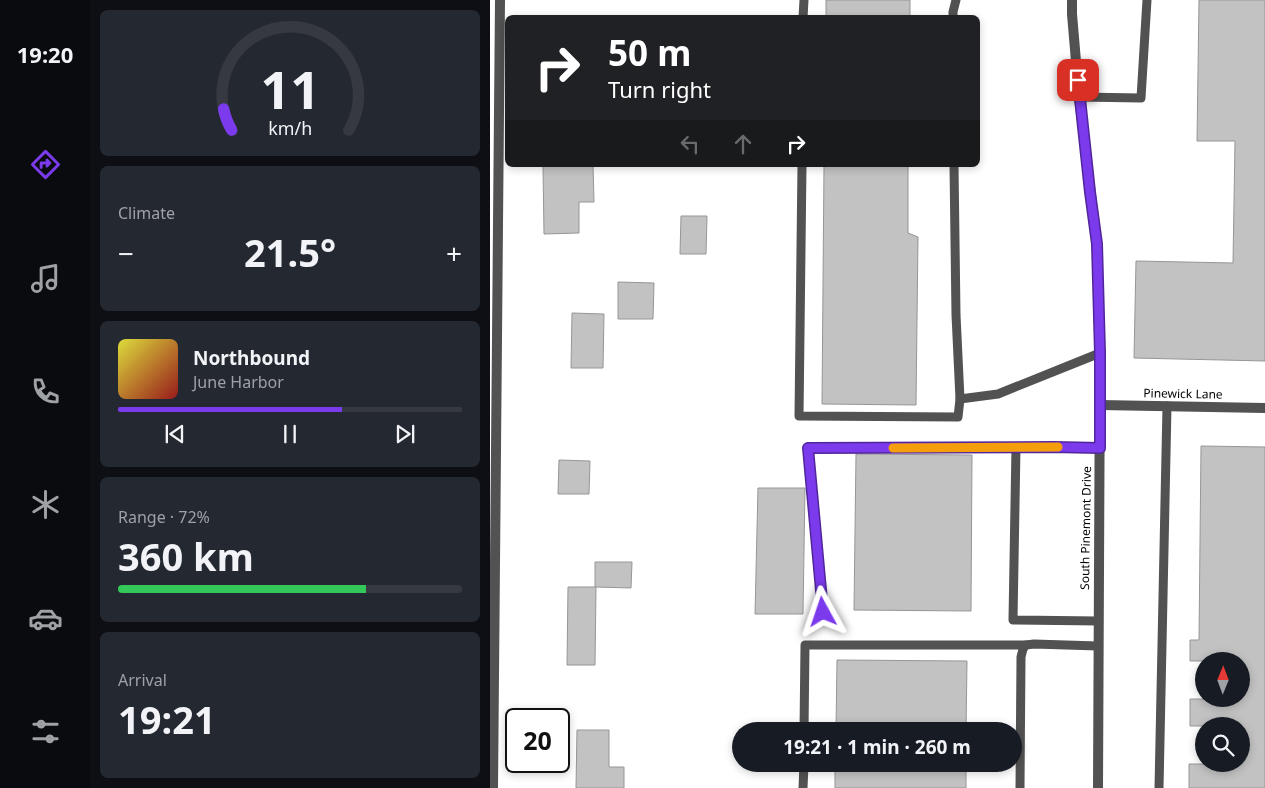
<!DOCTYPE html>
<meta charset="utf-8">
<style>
:root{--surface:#171b24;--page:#242831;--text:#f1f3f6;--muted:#9ea1a6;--line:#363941;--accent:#7c3aed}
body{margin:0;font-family:"Noto Sans",sans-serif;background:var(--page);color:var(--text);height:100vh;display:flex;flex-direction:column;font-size:19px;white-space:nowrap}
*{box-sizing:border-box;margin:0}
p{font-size:16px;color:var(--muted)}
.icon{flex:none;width:28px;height:28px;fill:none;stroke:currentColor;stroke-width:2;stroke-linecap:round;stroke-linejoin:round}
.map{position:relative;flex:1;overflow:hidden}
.drawer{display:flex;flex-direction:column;gap:10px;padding:10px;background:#0d0f14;width:400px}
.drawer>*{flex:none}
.banner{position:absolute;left:15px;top:15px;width:475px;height:152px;border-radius:8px;box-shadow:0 2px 8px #0003;background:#202124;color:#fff;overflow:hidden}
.needle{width:32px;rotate:1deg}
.controls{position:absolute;left:705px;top:652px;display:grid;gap:10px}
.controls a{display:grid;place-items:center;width:55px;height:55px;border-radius:50%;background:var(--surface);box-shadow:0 2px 8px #0003;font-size:25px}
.speed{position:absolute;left:15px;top:708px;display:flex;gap:10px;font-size:25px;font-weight:700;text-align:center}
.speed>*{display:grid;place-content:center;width:65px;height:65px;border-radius:50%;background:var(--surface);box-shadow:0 2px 8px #0003;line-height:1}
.speed .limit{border:2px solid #111;border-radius:8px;background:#fff;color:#111}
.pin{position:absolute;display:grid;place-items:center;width:42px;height:42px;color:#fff;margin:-21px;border-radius:10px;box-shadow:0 2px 8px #0006}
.me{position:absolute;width:55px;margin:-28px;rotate:355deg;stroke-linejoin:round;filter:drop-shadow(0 0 4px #0008)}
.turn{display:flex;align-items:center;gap:18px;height:105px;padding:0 20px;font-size:22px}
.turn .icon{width:65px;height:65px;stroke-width:2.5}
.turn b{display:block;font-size:35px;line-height:42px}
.lanes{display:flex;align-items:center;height:48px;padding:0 20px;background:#0003;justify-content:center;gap:25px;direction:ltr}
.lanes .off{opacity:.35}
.big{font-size:38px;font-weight:700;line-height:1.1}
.drawer .tile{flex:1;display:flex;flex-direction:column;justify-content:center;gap:8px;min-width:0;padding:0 18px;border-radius:8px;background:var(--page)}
.drawer .dial{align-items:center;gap:0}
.dial svg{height:130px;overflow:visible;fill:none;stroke:var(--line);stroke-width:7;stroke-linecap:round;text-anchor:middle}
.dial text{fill:var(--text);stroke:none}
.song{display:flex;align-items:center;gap:15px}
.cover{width:60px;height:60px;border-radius:8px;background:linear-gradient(135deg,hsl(60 70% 55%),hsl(0 70% 35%))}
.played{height:5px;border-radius:2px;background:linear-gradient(90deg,var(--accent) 65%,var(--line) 65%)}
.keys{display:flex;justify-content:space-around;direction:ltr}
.heat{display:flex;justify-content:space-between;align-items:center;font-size:28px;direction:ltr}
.charge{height:8px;border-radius:4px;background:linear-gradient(90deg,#34c759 72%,var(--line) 0)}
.trip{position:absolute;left:242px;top:722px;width:290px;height:50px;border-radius:25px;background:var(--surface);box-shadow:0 2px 8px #0003;font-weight:700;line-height:50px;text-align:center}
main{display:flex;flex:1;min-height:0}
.menu{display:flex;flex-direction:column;width:90px;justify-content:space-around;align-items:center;background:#090b0e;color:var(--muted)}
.menu .icon{width:35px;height:35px}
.menu .current{color:var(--accent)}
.menu b{font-size:22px;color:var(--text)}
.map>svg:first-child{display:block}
</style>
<main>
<nav class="menu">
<b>19:20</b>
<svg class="icon current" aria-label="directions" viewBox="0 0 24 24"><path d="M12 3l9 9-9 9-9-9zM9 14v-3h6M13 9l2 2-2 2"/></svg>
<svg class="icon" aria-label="music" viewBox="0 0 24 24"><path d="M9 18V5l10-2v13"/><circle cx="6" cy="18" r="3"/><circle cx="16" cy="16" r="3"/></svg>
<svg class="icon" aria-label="phone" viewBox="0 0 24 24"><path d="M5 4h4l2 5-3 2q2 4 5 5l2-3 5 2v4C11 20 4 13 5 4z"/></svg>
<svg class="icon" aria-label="climate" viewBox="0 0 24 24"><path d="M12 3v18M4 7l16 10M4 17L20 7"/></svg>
<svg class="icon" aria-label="car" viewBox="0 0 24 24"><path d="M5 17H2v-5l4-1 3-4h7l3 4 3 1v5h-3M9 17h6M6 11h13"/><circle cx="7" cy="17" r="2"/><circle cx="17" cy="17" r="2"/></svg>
<svg class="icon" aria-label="filters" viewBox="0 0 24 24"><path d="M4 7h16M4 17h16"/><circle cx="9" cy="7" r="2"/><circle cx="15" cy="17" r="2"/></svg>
</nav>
<section class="drawer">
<div class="tile dial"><svg viewBox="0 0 100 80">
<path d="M14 69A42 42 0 1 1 86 69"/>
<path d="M14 69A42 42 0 0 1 9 56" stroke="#7c3aed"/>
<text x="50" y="56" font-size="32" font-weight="700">11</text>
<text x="50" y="72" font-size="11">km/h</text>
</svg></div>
<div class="tile"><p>Climate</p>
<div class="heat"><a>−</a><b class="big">21.5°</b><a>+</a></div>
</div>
<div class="tile">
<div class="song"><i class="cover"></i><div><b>Northbound</b><p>June Harbor</p></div></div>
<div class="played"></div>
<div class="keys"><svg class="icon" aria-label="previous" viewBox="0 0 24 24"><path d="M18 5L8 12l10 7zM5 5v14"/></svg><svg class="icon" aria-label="pause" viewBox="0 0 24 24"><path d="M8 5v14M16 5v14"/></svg><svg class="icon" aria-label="next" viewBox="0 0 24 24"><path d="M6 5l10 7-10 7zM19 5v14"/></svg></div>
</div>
<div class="tile"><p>Range · 72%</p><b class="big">360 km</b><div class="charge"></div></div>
<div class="tile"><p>Arrival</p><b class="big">19:21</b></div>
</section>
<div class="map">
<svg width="775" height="788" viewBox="0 0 775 788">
<rect width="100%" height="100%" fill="#fff"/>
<g fill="#c2c2c2" stroke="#969696">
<rect x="336" y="0" width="84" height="18"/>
<polygon points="709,0 775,0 775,361 644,358 646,261 743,263 745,141 707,141"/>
<polygon points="53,165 103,165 104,202 89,202 89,233 54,234"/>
<polygon points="334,165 418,165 418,233 428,237 426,405 332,404"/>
<polygon points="191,216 217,216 216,254 190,254"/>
<polygon points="128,282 164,283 163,319 128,319"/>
<polygon points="82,313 114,314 113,368 81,368"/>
<polygon points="711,446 775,447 775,788 699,788 699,764 751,764 751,726 700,726 700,699 751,699 751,661 700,661 700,640 709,640"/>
<polygon points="366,454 482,455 481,611 364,610"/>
<polygon points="69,460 100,461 99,494 68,494"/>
<polygon points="268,488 315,488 313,614 265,614"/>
<polygon points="105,562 142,562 141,588 105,587"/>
<polygon points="78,587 106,587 105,665 77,665"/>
<polygon points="347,660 477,661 476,731 346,731"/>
<polygon points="87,730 119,730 119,767 134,767 134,788 86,788"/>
<rect x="345" y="764" width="131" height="24"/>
</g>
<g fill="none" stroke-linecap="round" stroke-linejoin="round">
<g stroke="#525252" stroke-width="9">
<polyline points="313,18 314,0"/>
<polyline points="463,18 463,12 466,0"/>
<polyline points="589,97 651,98 657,0"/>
<polyline points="312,165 309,416 468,417 470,399 466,315 464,165"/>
<polyline points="470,399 508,394 610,353"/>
<polyline points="526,447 523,620 608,621"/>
<polyline points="333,612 318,448 563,447 609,448"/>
<polyline points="314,731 315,645 536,645"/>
<polyline points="313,788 314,764"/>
<polyline points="530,788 531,657 533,649 536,645 544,644 608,646"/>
<polyline points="669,788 677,406"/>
</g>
<g stroke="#525252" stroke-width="10">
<polyline points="610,405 775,408"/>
<polyline points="3,788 10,0"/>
</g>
<polyline stroke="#525252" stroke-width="10" points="582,0 582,14 589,97 607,244 610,353 608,788"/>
</g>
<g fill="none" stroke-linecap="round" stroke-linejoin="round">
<g stroke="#51269a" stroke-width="12">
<polyline id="route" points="333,612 318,448 563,447 610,448 610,353 607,244 600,192 588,80"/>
</g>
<use href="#route" stroke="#7c3aed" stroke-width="9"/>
<polyline stroke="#f59e0b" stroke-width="9" points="403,448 568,447"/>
</g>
<g text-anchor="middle" stroke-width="4" stroke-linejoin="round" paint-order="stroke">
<g font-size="12" fill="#000" stroke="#fff">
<text transform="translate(693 394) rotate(1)" y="4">Pinewick Lane</text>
<text transform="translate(596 528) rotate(-89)" y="4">South Pinemont Drive</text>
</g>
</g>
</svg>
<div class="controls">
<a><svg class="needle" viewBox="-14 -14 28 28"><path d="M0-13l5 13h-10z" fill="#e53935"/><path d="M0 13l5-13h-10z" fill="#9ea1a6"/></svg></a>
<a><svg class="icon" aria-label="search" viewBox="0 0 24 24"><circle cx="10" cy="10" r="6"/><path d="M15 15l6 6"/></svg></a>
</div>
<div class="speed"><div class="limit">20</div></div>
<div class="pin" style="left:588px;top:80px;background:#d93025"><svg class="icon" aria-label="arrive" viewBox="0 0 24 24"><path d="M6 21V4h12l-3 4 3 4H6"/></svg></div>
<svg class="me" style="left:333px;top:612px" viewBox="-20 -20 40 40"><path d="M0-17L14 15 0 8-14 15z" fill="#7c3aed" stroke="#fff" stroke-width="4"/></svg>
<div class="trip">19:21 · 1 min · 260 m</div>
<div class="banner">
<div class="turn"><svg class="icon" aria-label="right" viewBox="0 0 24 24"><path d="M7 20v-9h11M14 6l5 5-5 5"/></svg><div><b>50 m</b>Turn right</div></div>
<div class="lanes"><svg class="icon off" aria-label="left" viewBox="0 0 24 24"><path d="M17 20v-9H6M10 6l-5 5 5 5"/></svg><svg class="icon off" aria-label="ahead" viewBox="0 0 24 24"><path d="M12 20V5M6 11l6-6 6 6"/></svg><svg class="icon" aria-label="right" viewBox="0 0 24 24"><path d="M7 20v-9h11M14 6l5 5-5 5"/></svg></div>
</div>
</div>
</main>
